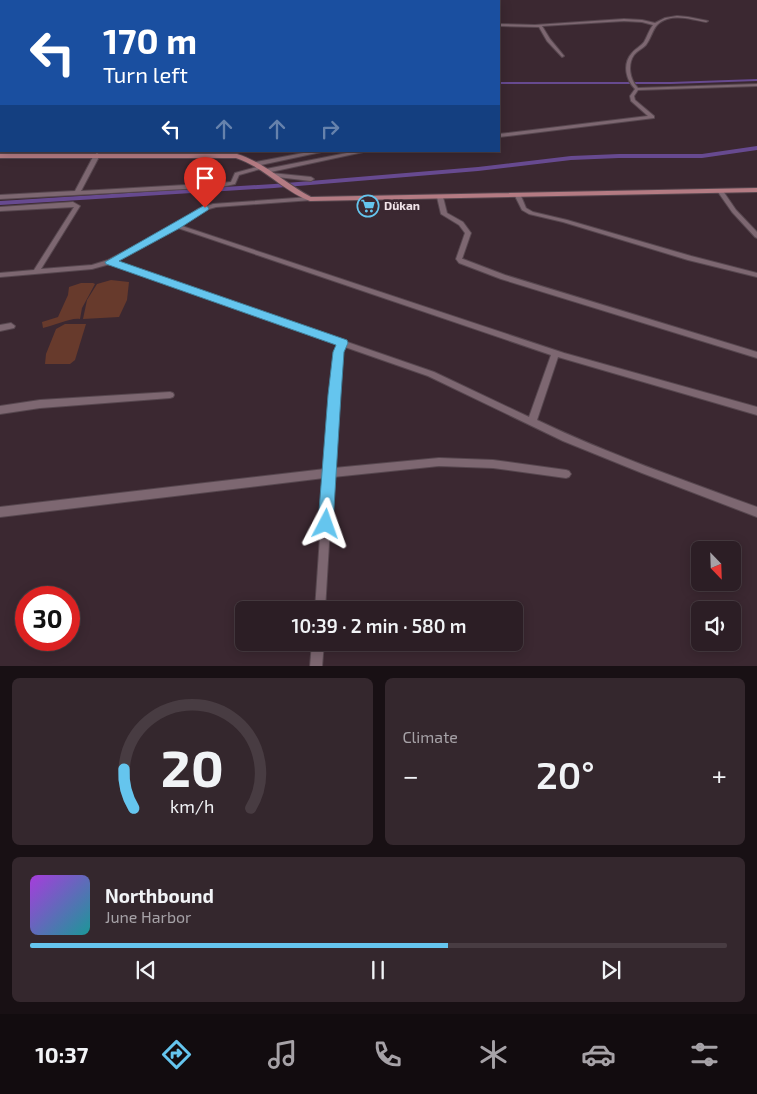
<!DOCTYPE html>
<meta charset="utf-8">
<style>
:root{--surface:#2c1e25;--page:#34272d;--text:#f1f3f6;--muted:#a6a2a7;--line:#483c42;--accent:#65c5ee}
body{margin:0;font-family:"Exo 2",sans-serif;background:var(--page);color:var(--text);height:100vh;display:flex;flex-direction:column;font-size:19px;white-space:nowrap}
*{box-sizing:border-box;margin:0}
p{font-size:16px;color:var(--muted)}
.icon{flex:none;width:28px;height:28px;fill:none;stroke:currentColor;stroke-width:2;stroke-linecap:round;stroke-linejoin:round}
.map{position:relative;height:666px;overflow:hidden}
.drawer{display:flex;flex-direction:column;gap:12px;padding:12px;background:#181014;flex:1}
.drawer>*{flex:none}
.hud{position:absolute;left:0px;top:0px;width:500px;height:152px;box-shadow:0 2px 12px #0003,0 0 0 1px var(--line);background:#1a4fa0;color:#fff;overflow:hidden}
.needle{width:32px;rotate:157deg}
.buttons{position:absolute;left:691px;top:541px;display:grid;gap:10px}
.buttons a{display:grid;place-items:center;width:50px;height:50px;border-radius:8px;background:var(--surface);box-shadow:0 2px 12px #0003,0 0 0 1px var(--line);font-size:25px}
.speed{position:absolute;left:15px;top:586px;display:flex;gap:10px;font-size:25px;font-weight:700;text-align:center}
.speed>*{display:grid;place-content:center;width:65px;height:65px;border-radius:50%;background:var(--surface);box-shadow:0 2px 12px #0003,0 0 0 1px var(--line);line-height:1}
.speed .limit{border:8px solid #d22;background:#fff;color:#111}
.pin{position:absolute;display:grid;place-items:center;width:42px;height:42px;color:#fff;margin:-51px -21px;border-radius:50% 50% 50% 0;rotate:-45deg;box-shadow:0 0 5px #0007}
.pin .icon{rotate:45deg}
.me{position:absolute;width:55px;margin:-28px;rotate:4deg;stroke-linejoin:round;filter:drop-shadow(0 0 4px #0008)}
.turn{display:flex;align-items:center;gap:18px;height:105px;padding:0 20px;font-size:22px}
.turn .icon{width:65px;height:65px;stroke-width:2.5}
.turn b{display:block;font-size:35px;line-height:42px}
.lanes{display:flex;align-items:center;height:48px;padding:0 20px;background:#0003;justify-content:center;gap:25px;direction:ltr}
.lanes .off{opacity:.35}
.big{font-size:38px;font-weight:600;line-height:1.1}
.drawer .widget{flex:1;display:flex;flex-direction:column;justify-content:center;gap:8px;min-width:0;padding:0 18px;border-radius:8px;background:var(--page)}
.drawer .dial{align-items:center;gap:0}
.dial svg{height:130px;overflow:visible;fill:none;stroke:var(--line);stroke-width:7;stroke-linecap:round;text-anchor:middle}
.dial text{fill:var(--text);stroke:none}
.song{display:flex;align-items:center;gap:15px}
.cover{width:60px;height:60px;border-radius:8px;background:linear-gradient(135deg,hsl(280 70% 55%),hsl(180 70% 35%))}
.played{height:5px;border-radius:2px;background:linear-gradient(90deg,var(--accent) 60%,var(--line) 60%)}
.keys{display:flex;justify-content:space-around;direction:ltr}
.heat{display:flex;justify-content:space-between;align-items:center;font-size:28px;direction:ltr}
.drawer .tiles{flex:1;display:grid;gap:12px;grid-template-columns:1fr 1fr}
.widget:last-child{grid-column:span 2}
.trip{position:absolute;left:235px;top:601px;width:288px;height:50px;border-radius:8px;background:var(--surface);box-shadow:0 2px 12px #0003,0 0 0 1px var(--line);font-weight:600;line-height:50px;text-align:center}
.tabs{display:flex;height:80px;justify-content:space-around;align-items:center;background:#120c0f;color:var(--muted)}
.tabs .icon{width:35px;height:35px}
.tabs .on{color:var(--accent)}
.tabs b{font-size:22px;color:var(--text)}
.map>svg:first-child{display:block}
</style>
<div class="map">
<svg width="757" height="667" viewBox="0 0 757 667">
<rect width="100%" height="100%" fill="#3b2831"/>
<g fill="#673a2c">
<polygon points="111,280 129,282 127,300 119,317 83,319 87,300 97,284"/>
<path d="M81 283H93L95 284 82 308 80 319C72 317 53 326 43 328L42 322 58 317 68 295 69 287Z"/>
<polygon points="65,324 86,324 75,360 70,364 45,364 46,354 56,329"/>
</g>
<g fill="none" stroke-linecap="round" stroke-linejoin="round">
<g fill="#674a90" fill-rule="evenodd">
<polygon points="757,79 757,81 671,84 499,84 499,82 671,82"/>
<rect x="0" y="101" width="1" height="2"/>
<polygon points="757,146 757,150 702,158 619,158 571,160 478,171 274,188 0,205 0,201 274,184 478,167 571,156 619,154 702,154"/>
</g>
<g stroke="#57474f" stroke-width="2">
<g id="minor">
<polygon points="272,0 291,0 289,1"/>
<polygon points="353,0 357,0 357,1 354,1"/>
<polygon points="408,0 412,0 412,1 409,1"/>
<polygon points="464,0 468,0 468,1 465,1"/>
<rect x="0" y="6" width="1" height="2"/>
<path d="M677 16 688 17 708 21 706 22C694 20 680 15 667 19 652 24 654 34 646 45 642 49 637 51 634 55 627 65 630 80 638 88L757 84V86L638 90 634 96 635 100 654 116V118L499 137V134L648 116 631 101 630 96 635 89C626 80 622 64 632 53 635 49 640 47 644 42 647 37 649 30 653 25L642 22 624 21 542 26 550 39 564 56 562 57 547 41 539 27 499 26V24L535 25 624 19 642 20 655 23 665 18Z"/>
<rect x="0" y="32" width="1" height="3"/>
<rect x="0" y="64" width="1" height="2"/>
<rect x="0" y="118" width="1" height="2"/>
<polygon points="314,151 326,151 256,166 253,164 256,162"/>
<polygon points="357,151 368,151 266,173 263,171 266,169"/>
<polygon points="97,153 100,155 81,191 221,183 231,182 235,173 261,166 264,168 239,175 235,184 221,187 0,199 0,195 75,191 94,155"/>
<polygon points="271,173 311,177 314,179 311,181 269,176 269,174"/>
<polygon points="721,190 723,191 736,210 757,232 757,238 755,237 732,212 718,192"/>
<polygon points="518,194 521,196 526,208 533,212 567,220 691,256 757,273 757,277 688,260 563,222 529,214 522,210 515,196"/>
<polygon points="440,195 443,197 447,213 463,222 471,233 462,259 463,259 505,275 757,352 757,358 501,279 459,263 456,259 465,233 459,225 441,214 437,197"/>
<path d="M310 197 313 199 312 200 216 207 202 211 182 226 564 353 757 407V415L558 357 537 420C608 454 683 480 757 507V517L642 473 563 441 428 376 345 347 343 352 338 395 334 468 439 458 493 460 566 470 569 471 571 474 569 477 566 478 493 468 439 466 333 477 325 610H315L324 478 0 517V507L325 469 330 395 335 352 338 345 110 264 92 269 0 277V273L34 270 74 207 0 211V207L73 202 80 206 41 269 92 265 108 260 175 225 198 209 213 204ZM178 228 551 355 529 417 434 372 116 262Z"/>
<polygon points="11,323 15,326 14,328 0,331 0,325"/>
<polygon points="170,392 173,393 174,395 173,397 170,398 40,408 0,414 0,406 40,400"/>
<polygon points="312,642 324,642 322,667 310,667"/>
</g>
</g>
<g stroke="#57474f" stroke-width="2">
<path id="major" d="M0 154H237C264 162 286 184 311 197L757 188V192L310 201C283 191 264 167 236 158H0Z"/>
</g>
<use href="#minor" fill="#7d6771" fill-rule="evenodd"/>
<use href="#major" fill="#b47b83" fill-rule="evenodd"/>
</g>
<polygon fill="#65c5ee" stroke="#42809b" points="205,205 209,208 208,210 180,228 119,261 347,340 348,343 344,352 341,395 333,524 331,529 326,531 320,529 318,524 328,395 333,352 336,345 106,264 105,262"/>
<defs>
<g id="supermarket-ring" transform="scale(1.125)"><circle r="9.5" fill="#3b2831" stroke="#65c5ee" stroke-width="1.5"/><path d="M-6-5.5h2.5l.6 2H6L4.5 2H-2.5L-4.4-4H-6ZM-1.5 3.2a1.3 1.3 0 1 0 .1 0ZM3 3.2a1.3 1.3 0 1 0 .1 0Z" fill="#65c5ee"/></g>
</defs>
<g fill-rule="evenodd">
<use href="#supermarket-ring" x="368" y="206"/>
</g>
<g text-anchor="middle" stroke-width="5" stroke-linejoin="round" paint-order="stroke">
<g font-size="12" font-weight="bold" fill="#f1e4e9" stroke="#3b2831" text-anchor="start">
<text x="384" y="210">Dükan</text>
</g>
</g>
</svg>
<div class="buttons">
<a><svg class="needle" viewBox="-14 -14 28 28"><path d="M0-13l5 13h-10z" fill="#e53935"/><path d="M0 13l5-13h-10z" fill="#a6a2a7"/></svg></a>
<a><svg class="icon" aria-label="sound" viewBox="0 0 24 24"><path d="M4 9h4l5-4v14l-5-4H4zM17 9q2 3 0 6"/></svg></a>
</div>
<div class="speed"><div class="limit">30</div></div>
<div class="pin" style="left:205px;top:208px;background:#d93025"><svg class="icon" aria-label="arrive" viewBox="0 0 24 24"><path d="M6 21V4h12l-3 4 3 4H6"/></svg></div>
<svg class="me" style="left:326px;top:524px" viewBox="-20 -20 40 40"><path d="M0-17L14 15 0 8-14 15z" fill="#65c5ee" stroke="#fff" stroke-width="4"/></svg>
<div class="trip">10:39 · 2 min · 580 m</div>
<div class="hud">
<div class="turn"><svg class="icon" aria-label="left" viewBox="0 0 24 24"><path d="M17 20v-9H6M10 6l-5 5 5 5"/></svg><div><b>170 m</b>Turn left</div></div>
<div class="lanes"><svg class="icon" aria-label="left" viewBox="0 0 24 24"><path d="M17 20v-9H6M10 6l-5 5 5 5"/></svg><svg class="icon off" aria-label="ahead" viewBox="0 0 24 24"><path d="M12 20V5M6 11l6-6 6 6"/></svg><svg class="icon off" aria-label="ahead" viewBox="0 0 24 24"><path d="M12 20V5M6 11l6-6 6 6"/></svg><svg class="icon off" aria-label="right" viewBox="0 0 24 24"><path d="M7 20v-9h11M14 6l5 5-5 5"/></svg></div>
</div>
</div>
<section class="drawer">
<div class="tiles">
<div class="widget dial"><svg viewBox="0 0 100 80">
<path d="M14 69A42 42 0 1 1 86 69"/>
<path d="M14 69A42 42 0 0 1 8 45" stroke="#65c5ee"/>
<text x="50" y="56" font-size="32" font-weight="700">20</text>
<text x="50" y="72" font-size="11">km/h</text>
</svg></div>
<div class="widget"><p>Climate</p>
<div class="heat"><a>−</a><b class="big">20°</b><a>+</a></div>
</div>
<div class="widget">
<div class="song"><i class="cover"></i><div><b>Northbound</b><p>June Harbor</p></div></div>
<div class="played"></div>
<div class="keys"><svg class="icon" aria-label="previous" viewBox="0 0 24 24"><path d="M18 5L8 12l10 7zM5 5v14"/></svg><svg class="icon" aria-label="pause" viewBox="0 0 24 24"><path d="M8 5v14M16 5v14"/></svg><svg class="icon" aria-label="next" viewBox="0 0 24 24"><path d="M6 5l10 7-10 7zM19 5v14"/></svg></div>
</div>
</div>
</section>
<nav class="tabs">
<b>10:37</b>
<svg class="icon on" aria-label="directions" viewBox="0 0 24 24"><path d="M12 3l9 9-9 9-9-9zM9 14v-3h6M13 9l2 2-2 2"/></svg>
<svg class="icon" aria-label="music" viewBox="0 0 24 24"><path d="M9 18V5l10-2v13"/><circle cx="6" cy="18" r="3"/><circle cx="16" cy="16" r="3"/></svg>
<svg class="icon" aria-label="phone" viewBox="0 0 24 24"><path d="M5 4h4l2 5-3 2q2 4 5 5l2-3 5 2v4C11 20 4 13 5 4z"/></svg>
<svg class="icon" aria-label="climate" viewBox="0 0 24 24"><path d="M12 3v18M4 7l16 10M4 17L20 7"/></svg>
<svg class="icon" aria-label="car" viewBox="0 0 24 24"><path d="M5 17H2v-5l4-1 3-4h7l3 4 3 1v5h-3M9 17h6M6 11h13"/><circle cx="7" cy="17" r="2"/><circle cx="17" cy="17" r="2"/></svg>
<svg class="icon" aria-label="filters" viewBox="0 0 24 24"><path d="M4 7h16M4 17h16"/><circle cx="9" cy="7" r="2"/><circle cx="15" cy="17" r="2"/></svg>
</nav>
